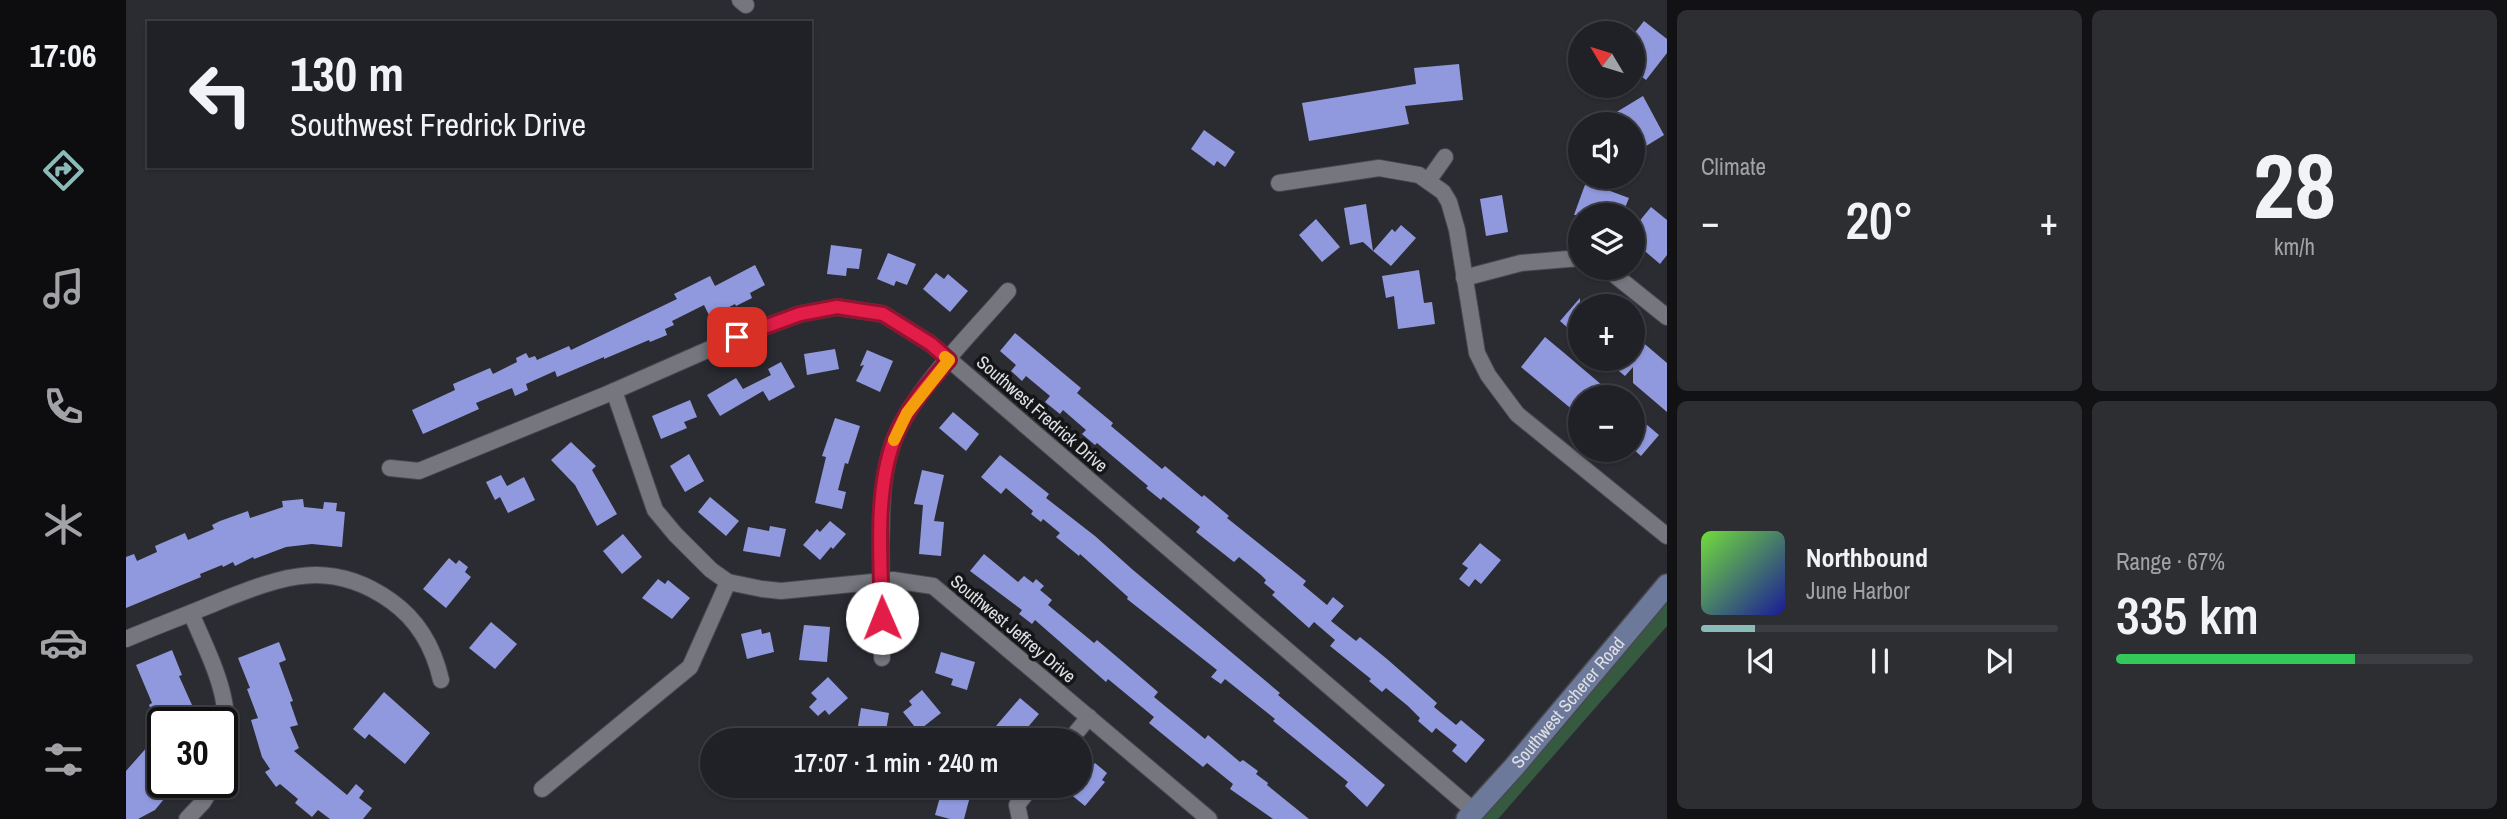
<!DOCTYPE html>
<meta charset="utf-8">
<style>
:root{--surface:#202126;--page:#2d2e32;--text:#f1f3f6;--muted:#a2a3a7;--line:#3d3e43;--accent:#8bbbb9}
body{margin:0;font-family:"Archivo Narrow",sans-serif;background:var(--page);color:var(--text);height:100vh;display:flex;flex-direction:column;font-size:26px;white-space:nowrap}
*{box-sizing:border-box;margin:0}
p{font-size:23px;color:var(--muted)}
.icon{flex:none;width:38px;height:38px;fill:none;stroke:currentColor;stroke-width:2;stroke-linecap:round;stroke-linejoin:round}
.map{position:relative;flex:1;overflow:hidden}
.details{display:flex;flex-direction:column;gap:10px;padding:10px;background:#121215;width:840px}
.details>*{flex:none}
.hud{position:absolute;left:21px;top:21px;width:665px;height:147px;border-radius:0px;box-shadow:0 2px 5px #0004,0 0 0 2px var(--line);background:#202126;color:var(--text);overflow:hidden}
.needle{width:46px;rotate:308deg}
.tools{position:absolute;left:1442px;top:21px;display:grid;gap:14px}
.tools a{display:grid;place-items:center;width:77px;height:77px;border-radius:50%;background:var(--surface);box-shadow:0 2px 5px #0004,0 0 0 2px var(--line);font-size:35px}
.speed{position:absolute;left:21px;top:707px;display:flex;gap:14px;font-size:35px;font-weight:700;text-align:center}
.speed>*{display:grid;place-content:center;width:91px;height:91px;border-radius:50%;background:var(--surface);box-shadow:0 2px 5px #0004,0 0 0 2px var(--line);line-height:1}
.speed .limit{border:4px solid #111;border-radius:10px;background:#fff;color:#111}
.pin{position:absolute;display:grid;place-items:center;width:60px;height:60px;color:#fff;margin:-30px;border-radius:14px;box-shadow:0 4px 10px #0006}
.me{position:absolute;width:77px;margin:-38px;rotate:359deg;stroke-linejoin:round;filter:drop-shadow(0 0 5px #0008)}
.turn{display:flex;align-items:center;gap:24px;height:147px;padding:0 28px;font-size:32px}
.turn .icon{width:91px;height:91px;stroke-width:2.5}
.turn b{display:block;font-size:49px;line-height:60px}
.big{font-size:52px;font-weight:600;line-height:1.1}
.details .tile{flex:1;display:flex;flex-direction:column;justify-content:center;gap:10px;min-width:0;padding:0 24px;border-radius:10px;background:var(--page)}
.details .dial{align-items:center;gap:0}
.dial b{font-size:91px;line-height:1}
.song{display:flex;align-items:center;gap:21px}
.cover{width:84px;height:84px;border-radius:10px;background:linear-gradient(135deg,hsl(100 70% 55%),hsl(240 70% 35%))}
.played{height:7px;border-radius:4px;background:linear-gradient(90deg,var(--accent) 15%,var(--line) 15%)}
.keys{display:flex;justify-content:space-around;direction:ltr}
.heat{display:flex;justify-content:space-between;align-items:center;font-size:38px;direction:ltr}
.charge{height:10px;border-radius:5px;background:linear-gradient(90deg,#34c759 67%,var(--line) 0)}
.details .tiles{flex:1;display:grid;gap:10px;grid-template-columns:repeat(2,1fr)}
.trip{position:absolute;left:574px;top:728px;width:392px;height:70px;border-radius:35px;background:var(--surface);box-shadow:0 2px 5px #0004,0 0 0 2px var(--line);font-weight:600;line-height:70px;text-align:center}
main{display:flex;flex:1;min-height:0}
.menu{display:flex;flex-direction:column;width:126px;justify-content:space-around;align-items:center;background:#0d0d0f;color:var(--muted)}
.menu .icon{width:49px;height:49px}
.menu .current{color:var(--accent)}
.menu b{font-size:32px;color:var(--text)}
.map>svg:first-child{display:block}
</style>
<main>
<nav class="menu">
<b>17:06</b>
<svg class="icon current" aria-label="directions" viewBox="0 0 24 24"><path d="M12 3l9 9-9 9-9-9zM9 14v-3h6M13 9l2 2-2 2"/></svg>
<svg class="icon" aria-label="music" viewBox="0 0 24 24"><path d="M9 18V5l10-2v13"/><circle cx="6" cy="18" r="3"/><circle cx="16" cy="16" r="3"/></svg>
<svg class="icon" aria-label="phone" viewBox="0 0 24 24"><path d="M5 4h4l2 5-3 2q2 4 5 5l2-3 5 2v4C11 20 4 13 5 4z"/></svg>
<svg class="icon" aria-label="climate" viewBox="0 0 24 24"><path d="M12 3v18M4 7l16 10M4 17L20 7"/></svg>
<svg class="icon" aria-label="car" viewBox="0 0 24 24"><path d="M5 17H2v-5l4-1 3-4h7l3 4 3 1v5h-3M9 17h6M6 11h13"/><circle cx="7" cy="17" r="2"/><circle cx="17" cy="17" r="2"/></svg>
<svg class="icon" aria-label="filters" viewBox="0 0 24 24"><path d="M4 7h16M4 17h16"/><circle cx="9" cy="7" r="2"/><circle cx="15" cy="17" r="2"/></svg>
</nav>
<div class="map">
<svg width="1541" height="819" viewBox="0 0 1541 819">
<rect width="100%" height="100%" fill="#2b2c32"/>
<polygon fill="#355a3f" points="1541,594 1541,626 1372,819 1349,819"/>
<g fill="#9099dd">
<polygon points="1518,21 1541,39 1541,53 1520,80 1507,70 1507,35"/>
<polygon points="1333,64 1337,100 1279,106 1283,124 1183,141 1176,103 1290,84 1288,68"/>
<polygon points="1517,96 1538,135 1507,154 1507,124 1489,124 1484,116"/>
<polygon points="1078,130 1109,152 1099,167 1091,161 1088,166 1065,149"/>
<polygon points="1460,182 1503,198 1496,215 1448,215"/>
<polygon points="1376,195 1382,232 1360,236 1354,199"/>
<polygon points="1240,204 1247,251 1237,242 1224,245 1218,208"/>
<polygon points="1525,207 1541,220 1541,255 1534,264 1507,241 1507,229"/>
<polygon points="1190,219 1214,247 1196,262 1173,235"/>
<polygon points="1275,225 1290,238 1265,266 1247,251 1266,229 1269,232"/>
<polygon points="705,245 736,249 733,269 721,268 720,276 701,274"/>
<polygon points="762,253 790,264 781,285 770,281 768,286 751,279"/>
<polygon points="629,265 639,285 624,293 626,298 610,306 609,304 584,317 578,305 546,321 548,325 539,329 541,335 524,342 523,340 478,359 478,357 431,377 429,371 400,384 402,390 389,396 386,388 350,403 353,409 297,434 286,410 329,390 327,384 364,368 367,374 391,362 390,358 400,353 403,358 409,356 411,360 443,346 445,350 551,299 548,294 584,276 589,286"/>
<polygon points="1293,270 1298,303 1306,302 1309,324 1272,329 1268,296 1260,298 1256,276"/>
<polygon points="810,273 818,279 822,274 842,291 824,312 797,289"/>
<polygon points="1454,298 1454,339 1434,321"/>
<polygon points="889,333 955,388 951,393 987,423 985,426 1036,469 1039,466 1076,497 1078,495 1103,516 1101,518 1180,581 1177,585 1201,605 1207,597 1218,606 1205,621 1230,641 1234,637 1261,659 1311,703 1308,707 1330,725 1335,720 1359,740 1340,763 1326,751 1331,745 1310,728 1306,733 1292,721 1294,718 1282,706 1260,688 1256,692 1243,681 1245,679 1204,646 1209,640 1188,622 1183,628 1146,595 1149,592 1138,583 1140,580 1135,575 1113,557 1108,562 1070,532 1074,527 1037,497 1035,500 1020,488 1022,486 971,443 969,445 956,434 960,430 937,410 934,414 919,402 924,396 900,376 896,381 885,371 890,365 874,351"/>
<polygon points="1507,334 1541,363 1541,412 1507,383 1507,367 1499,376 1478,359 1507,359"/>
<polygon points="1419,337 1437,352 1490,397 1454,397 1454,416 1419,387 1395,367"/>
<polygon points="709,349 713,369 681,375 678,354"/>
<polygon points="741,350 767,361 754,392 730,381 738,365 734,366"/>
<polygon points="655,362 669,387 643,401 637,391 594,416 581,395 610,378 617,389 645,375 642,369"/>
<polygon points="564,400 571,417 558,422 561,428 535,439 526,416"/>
<polygon points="827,412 853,434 840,451 813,428"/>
<polygon points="1507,413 1533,435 1515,456 1507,449"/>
<polygon points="709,418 734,426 722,464 719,463 712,490 720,492 716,509 689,503 700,457 696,456"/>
<polygon points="445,442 470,466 466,470 491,514 471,526 449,485 425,460"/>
<polygon points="563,454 578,481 559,492 544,466"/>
<polygon points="874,455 923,494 920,498 969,536 1007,570 1154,693 1152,695 1259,785 1241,807 1219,786 1222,782 1147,721 1149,719 1099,679 1095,684 1085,677 1091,670 1001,599 1002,597 954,554 953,556 930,537 934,533 917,519 915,522 905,514 907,511 880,488 875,494 855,477"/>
<polygon points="796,470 818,475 808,521 818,522 815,556 793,554 797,505 788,504"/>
<polygon points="375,475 381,486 398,477 409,500 382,513 374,497 369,500 360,482"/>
<polygon points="584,497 613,521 600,536 572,512"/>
<polygon points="177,499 178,507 197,509 198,502 211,503 210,511 219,512 216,547 186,544 160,547 128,559 127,557 109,566 107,562 97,567 96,565 74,574 75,577 0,608 0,557 8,554 11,561 31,552 29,546 59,533 62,540 88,529 86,525 94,521 122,511 124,518 157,507 156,501"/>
<polygon points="704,521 720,534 707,549 705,547 694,560 677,545 691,529 694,532"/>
<polygon points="644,526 660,529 654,557 617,551 622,527 643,531"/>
<polygon points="497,534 516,557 496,574 477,551"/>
<polygon points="1354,543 1375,560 1355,584 1349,579 1343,587 1333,579 1342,568 1336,564"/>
<polygon points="858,554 892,582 898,576 907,583 910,579 918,586 914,590 926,600 922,605 968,643 971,640 997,662 1032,692 1028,697 1079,739 1082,735 1114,762 1117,760 1132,771 1130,774 1142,783 1141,785 1183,819 1147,819 1104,789 1107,784 1081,763 1077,767 1051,746 1023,723 1028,717 982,679 980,682 909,620 906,624 893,614 896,610 844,571"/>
<polygon points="323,558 330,564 333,560 342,567 339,572 345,577 320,608 297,589"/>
<polygon points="532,579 539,584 542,580 564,598 546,619 516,598"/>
<polygon points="365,622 391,644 369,669 343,648"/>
<polygon points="678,625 704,627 701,662 673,660"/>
<polygon points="635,629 636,634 644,632 648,652 621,659 615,634"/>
<polygon points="153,642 160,660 153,663 167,701 164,702 172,725 164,727 173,748 168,751 221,795 230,784 238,791 233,798 246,808 237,819 204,819 192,810 186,817 169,803 172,799 154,784 150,787 139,772 144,769 136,757 125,720 132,718 121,689 124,688 112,658"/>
<polygon points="46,650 56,675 53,676 70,714 51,723 31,723 23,705 26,703 10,665"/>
<polygon points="815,652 849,662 841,690 825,685 827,679 809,673"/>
<polygon points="702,677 722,698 703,715 699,710 692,716 683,707 691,699 685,693"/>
<polygon points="796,690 815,713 792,731 777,712 786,705 783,701"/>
<polygon points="258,692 304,733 279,764 243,734 239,739 227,729"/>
<polygon points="894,698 913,714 891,740 858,740"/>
<polygon points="735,708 763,713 759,736 744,733 743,740 730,738"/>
<polygon points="37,729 37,782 52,782 29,810 12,819 0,819 0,771"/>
<polygon points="969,763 981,773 976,780 979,782 959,806 943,793 950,786 954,786 954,781"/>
<polygon points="817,786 834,786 846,789 838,819 824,819 809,815"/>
</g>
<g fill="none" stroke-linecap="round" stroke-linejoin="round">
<g stroke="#48494f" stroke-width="18">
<g id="minor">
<polyline points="614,0 620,5"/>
<polyline points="1302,181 1319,157"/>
<polyline points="1153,183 1253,168 1293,175 1317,192 1323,202 1331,230 1351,353 1362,375 1391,414 1541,536"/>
<polyline points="1480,268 1541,317"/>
<polyline points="1338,278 1395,263 1454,258"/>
<polyline points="488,391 529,510 549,534 585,570 602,582 636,589 655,591 767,580 807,586 1083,819"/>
<polyline points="264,468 293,471 479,395 611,337 674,314 711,307 757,314 805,344 1348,811"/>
<path d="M65 613C87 665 111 706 96 764"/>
<path d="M0 639C31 626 63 614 94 601 157 576 204 558 265 601 292 620 308 649 315 680"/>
<path d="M756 658C756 620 755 583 755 545 756 509 755 474 768 440 787 390 846 333 882 291"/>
<polyline points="944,740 963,717"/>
<polyline points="416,789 564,667 602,582"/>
<polyline points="61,819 77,802 89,782"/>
<polyline points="894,819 891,805 906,786"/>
</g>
</g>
<g stroke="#48494f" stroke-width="24">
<g id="secondary">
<path id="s1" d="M1341 819 1389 766 1541 585"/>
</g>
</g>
<use href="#minor" stroke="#76777e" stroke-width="16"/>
<use href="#secondary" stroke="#6c799a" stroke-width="21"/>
</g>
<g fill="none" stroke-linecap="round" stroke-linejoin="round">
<g stroke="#92132f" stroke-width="18">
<path id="route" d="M611 337 674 314 711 307 757 314 805 344 823 360C802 384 779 410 768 440 748 494 755 562 756 618"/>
</g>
<use href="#route" stroke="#e11d48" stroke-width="12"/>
<polyline stroke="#f59e0b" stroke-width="12" points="768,440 781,413 823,360 819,357"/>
</g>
<g text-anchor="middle" stroke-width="7" stroke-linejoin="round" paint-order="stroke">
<g font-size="18" fill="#dfe0e4" stroke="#141517">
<text transform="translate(916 414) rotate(41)" y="6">Southwest Fredrick Drive</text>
<text transform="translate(887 629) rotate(40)" y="6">Southwest Jeffrey Drive</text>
<text dy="6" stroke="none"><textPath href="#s1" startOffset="154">Southwest Scherer Road</textPath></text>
</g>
</g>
</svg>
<div class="tools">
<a><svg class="needle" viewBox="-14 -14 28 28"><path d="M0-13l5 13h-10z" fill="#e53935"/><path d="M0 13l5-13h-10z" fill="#a2a3a7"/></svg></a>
<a><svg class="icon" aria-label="sound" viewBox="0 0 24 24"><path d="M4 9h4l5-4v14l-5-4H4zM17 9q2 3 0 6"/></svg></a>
<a><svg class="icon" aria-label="layers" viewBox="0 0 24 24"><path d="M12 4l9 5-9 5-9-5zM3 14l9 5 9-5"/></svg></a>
<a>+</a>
<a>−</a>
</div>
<div class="speed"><div class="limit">30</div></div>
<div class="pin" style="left:611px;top:337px;background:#d93025"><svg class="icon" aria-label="arrive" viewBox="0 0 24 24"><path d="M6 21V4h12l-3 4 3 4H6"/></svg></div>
<svg class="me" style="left:756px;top:618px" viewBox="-20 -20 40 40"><circle r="19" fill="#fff"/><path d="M0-13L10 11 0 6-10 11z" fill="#e11d48"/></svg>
<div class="trip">17:07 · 1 min · 240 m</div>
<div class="hud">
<div class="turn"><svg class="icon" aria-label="left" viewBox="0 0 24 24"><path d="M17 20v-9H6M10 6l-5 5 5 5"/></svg><div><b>130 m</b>Southwest Fredrick Drive</div></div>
</div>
</div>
<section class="details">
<div class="tiles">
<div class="tile"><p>Climate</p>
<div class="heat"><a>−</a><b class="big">20°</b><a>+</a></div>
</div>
<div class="tile dial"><b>28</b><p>km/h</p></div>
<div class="tile">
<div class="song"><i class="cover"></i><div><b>Northbound</b><p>June Harbor</p></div></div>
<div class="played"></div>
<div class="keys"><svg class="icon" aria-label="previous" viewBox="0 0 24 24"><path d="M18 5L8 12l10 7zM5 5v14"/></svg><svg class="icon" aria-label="pause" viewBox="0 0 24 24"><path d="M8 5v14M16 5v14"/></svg><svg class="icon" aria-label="next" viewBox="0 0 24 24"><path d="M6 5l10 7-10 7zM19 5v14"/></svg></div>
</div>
<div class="tile"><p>Range · 67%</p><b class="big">335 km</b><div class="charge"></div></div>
</div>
</section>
</main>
